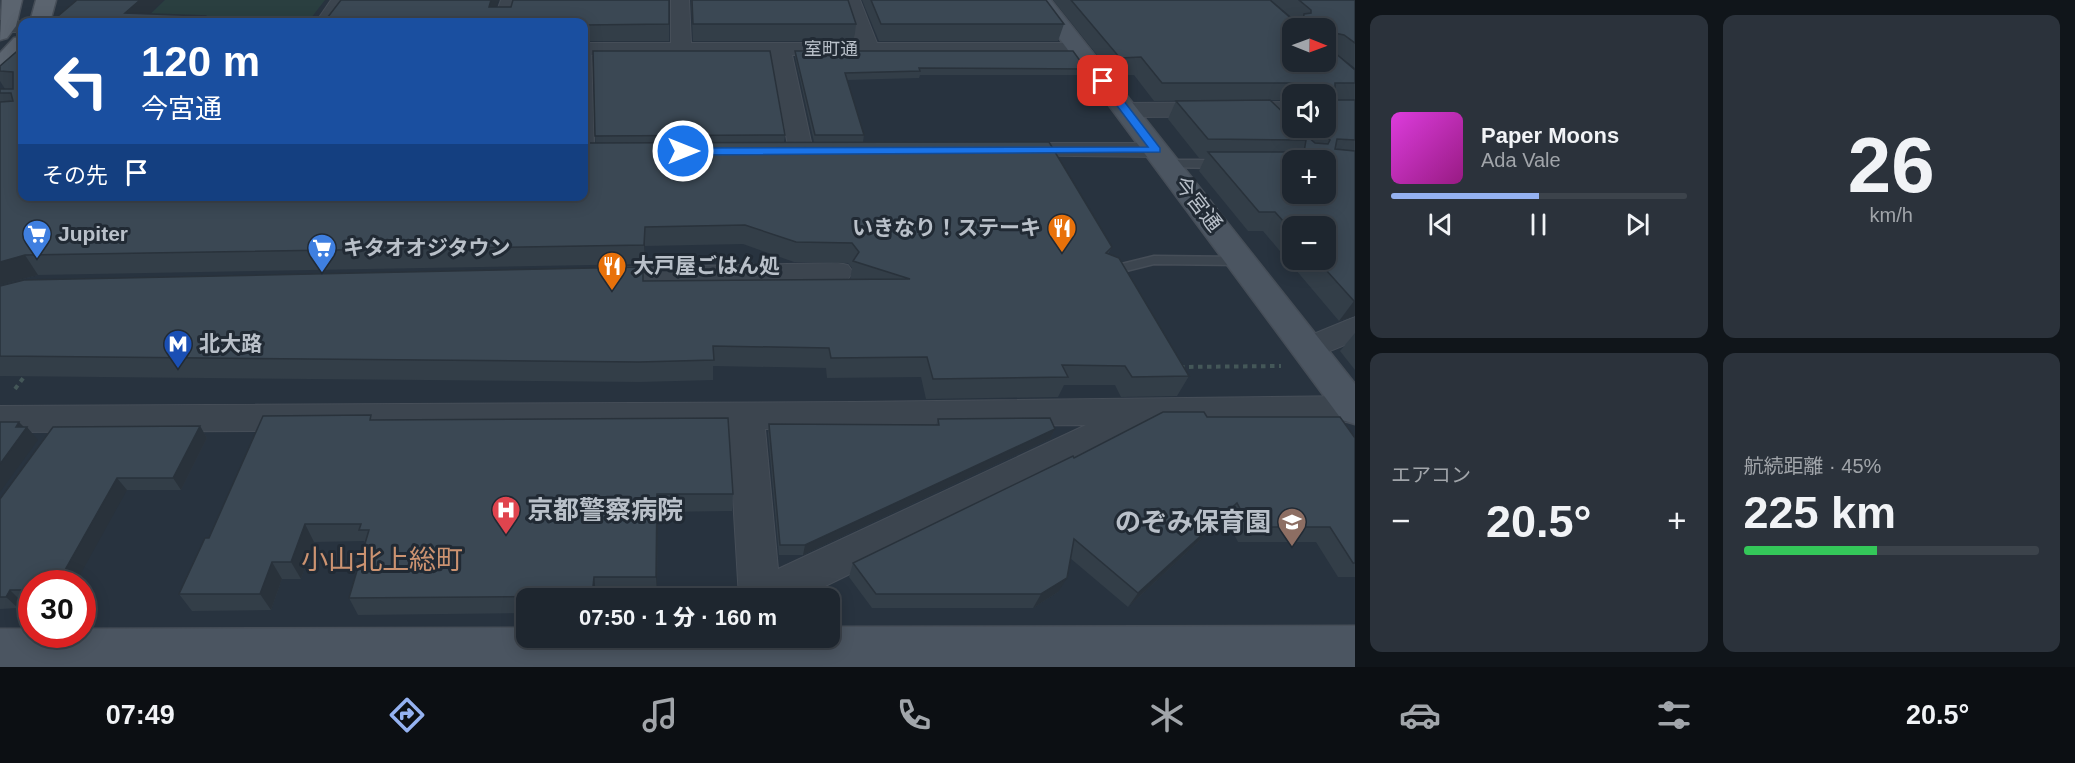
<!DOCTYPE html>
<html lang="ja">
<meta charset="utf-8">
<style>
:root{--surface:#1e262f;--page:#2b323b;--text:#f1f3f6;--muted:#a1a5aa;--line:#3c434b;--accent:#95b2f1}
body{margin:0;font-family:Arial,"Noto Sans JP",sans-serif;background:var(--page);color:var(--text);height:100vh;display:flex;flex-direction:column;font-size:22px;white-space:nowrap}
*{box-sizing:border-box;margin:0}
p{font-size:20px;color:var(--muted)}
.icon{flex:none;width:33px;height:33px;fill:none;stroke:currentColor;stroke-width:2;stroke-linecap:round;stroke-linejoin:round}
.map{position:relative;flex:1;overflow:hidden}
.side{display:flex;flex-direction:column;gap:15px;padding:15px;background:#10151a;width:720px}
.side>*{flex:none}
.hud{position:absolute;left:18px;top:18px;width:570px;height:183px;border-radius:12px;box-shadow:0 3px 15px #0003,0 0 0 2px var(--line);background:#1a4fa0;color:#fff;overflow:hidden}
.needle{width:39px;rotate:91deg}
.buttons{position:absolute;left:1282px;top:18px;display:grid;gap:12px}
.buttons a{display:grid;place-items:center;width:54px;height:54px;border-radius:12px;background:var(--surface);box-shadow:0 3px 15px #0003,0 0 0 2px var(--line);font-size:30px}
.speed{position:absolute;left:18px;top:570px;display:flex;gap:12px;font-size:30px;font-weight:700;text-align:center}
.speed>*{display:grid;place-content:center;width:78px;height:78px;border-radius:50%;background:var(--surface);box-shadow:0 3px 15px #0003,0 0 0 2px var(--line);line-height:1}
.speed .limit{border:9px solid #d22;background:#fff;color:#111}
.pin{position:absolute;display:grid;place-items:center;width:51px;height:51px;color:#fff;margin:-26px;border-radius:12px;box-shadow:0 3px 9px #0006}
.me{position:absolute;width:66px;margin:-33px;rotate:90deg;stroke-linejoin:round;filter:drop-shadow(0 0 4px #0008)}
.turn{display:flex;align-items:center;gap:21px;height:126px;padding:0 24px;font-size:27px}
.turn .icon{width:78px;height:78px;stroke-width:2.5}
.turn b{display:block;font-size:42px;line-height:51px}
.then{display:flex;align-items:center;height:57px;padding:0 24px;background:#0003;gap:12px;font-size:22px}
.big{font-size:45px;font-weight:800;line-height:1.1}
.side .tile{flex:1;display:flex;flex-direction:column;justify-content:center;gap:9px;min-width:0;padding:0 21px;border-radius:12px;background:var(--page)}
.side .dial{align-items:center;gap:0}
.dial b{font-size:78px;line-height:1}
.song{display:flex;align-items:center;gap:18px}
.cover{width:72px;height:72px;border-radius:9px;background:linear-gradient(135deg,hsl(300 70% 55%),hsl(310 70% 35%))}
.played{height:6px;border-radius:3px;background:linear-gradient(90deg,var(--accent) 50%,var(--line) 50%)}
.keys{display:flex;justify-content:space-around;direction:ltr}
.heat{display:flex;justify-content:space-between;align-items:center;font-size:33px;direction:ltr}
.charge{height:9px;border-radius:4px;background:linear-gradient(90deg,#34c759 45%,var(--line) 0)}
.side .tiles{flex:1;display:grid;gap:15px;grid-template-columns:repeat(2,1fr)}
.trip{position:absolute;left:516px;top:588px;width:324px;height:60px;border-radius:12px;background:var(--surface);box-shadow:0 3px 15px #0003,0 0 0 2px var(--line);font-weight:800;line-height:60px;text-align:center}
.tabs{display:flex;height:96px;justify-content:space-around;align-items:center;background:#0c0f13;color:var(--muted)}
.tabs .icon{width:42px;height:42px}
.tabs .active{color:var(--accent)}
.tabs b{font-size:27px;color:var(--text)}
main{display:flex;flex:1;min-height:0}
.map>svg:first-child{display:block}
</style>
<main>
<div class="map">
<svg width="1355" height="667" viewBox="0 0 1355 667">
<rect width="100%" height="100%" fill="#28333f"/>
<polygon fill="#2a3f40" points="165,0 325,0 308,22 144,20"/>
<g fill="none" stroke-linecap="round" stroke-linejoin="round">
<g stroke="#464e58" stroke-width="3">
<g id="lane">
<polygon points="586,46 591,49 594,152 588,155 584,154 584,47"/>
<polygon points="1167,160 1221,160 1227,164 1221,168 1163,167 1161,164"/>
<polygon points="1154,256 1242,257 1249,261 1242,265 1154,264 1106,276 1099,272 1101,269"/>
</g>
</g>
<g stroke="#464e58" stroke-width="2">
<g id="street">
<polygon points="331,0 349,0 334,22 316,22"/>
<polygon points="501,0 519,0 512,22 493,22"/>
<polygon points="671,0 689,0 691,43 857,43 842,0 860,0 877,43 1078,43 1085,45 1088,49 1085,53 1078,55 792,55 813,151 810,156 801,158 792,156 789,151 771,55 584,55 584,43 671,43"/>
<polygon points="0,20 29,22 22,22 22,32 0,32"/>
<polygon points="1293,102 1293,116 1126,117 1118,115 1115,110 1118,105 1126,103"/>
<polygon points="1010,143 1156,143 1165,145 1168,150 1165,155 1156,157 1001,155 998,150 1001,145"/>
<polygon points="838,263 848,265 853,272 848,279 838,281 599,286 589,284 584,277 589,270 599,268"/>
<polygon points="1355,317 1355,341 1310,359 1299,356 1294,348 1299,340"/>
<path d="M1355 396V422L1153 425 801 598H739L729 429 0 432V406L855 402ZM1086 425 778 569 765 429Z"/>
</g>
</g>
<g stroke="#464e58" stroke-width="3">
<g id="secondary">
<polygon points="1031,0 1051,0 1355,384 1355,424 1342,420"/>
<polygon points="1355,626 1355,667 0,667 0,629 32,629 32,634 82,634 82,629 526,628 526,638 830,638 830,627"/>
</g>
</g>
<g stroke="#464e58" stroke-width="3">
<g id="primary">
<polygon points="2,0 22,0 16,26 7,38 0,40"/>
<polygon points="36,0 56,0 50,22 30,22"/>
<polygon points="22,37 22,55 8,70 0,72 0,53 14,38"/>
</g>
</g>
<g stroke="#445758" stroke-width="4" stroke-dasharray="4.5 4.5" stroke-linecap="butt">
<polyline points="1180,367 1281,366"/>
<polyline points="15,389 27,373"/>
</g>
<use href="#lane" fill="#3c454f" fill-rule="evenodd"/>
<use href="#street" fill="#3c454f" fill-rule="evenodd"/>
<use href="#secondary" fill="#4b5561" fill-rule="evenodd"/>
<use href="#primary" fill="#5b646f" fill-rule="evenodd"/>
</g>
<g fill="#333e48" fill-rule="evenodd">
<polygon points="669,0 669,41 584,41 584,22 497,7 511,7"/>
<polygon points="691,0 848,0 856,24 854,41 693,41"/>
<polygon points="862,0 1046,0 1064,24 1058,41 879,41"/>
<path d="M1053 0H1270L1293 20H1295L1271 0H1355V68L1334 52 1355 70V316L1339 321 1263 231H1248L1199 171 1205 158H1199L1168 119 1176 101 1254 100 1154 101 1134 75H1113ZM1293 94H1326V128H1293ZM1270 100H1288L1282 112ZM1293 226 1326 260H1293Z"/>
<polygon points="22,47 22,196 596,143 595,136 785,135 784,142 611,143 1112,247 1108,254 1189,376 1177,396 1121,397 1115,385 1064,385 1058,397 926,399 921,377 827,378 826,368 713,366 713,380 640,382 0,376 0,286 850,280 852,268 848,263 794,262 743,244 645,246 645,264 38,275 0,285 0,89 5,89 0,81 0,66"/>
<polygon points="795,51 1086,69 1084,75 920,75 919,78 847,80 864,135 863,142 814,142 795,57"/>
<polygon points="1355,333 1355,370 1340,351"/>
<polygon points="1207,417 1355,438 1355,577 1338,577 1316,542 1238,542 1225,517 1128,607 1070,558 1058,592 1033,608 872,608 849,577 853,563 1074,458"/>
<polygon points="938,419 1055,429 1050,439 803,555 779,555 768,434 769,424 936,425"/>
<polygon points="373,420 733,494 732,511 658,512 657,594 596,594 595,598 526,598 526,613 358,615 349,598 365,543 364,541 314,542 301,579 282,579 271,610 192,611 179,594 209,538"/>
<polygon points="200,426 207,438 181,490 127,490 32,584 32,601 22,602 18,608 0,609 0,499"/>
</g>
<g fill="#29323b">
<polygon points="140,0 164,0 141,22 125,13"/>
<polygon points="491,0 499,0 491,22 489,7"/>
<polygon points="1327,43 1333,43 1326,56"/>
<polygon points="645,227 645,264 644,245"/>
<polygon points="25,255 38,275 0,285 0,262"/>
<polygon points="1354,301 1355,301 1355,316 1339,321"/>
<polygon points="19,422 26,429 27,427 38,440 0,492 0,464 16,427"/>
<polygon points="200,426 207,438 181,490 173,478"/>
<polygon points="1055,429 1050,439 803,555 805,545"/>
<polygon points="117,478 127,490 75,584 57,584"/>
<polygon points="657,494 658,512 657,594 656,577"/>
<polygon points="1237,503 1225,517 1128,607 1138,593"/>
<polygon points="305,524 314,542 301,579 291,562"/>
<polygon points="272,562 282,579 271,610 260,594"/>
<polygon points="594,577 596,594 595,598 593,598 592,596"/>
<polygon points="1067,578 1058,592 1033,608 1041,594"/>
<polygon points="10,590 22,602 18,608 6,597"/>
</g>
<g fill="#3b4854" stroke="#29323b" stroke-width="1.5" fill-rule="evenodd">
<polygon points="77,0 140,0 125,13 205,16 201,19 232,21 230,22 51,22"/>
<polygon points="341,0 491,0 489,7 511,7 513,0 669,0 669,24 584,25 584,22 324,22"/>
<polygon points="692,0 848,0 856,24 693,24"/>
<polygon points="871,0 1046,0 1064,24 881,24"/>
<path d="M1071 0H1270L1293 20 1303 22 1304 14 1311 13V10L1299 0H1355V43L1344 35 1334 33 1333 43H1327V46L1355 70V83H1335V100H1355V140L1337 139 1335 149 1355 151V301H1354L1317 260H1326V226H1293V232L1275 212H1259L1208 152H1304L1306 140 1208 139 1176 101 1270 100 1293 122V128H1298L1315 143 1328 144 1330 140 1317 128H1326V94H1305V83H1162L1141 57 1120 58ZM1293 28H1326V62H1293ZM1293 160H1326V194H1293Z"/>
<polygon points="22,47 22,196 584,196 584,143 1049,142 1112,247 1106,253 1119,258 1189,376 1132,377 1125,366 1062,365 1068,377 933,379 927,357 831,358 829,348 713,346 714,360 639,362 0,356 0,286 24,280 643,267 643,281 910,279 853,261 859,252 852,243 796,242 745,225 645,227 644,245 25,255 0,262 0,102 13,101 11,93 0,93 0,89 13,89 13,72 0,71 0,66"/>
<polygon points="593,51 770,51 785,135 595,136"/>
<polygon points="795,51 1073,51 1086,69 919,68 920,71 845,73 864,135 815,135"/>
<polygon points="1163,412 1204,412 1207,417 1340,417 1355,438 1355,563 1353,563 1330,527 1250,527 1237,503 1138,593 1074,539 1067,578 1041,594 876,594 853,563 1073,456 1074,458"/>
<polygon points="371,415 370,420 728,418 733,494 657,494 656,577 594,577 592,596 349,598 369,530 359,530 361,524 305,524 291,562 272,562 260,594 179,594 205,538 209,538 263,416"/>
<polygon points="1050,418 1055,429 805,545 780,545 769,424 939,425 938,419"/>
<polygon points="0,422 19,422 16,427 27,427 0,464"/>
<polygon points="200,426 173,478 117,478 57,584 32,584 32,590 10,590 6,597 0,597 0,499 53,427"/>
</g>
<polygon fill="#1a73e8" stroke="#114b97" stroke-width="1.5" points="1100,79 1107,79 1160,148 1160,152 683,155 678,151 683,148 1148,147 1100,83"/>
<defs>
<g id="restaurant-pin" transform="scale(1.5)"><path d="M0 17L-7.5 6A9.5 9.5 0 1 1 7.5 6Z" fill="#e8710a" stroke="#212a34"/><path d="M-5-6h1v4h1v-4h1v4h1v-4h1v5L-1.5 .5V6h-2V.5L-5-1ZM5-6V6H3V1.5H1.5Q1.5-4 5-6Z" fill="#fff"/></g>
<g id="supermarket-pin" transform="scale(1.5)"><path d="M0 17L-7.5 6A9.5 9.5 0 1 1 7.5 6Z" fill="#3f7fe0" stroke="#212a34"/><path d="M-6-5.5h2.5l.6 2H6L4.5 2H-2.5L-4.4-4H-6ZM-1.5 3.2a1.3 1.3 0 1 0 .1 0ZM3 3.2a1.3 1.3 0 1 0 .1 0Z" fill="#fff"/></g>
<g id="metro-pin" transform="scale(1.5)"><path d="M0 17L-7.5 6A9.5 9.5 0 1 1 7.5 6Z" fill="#1a4fb4" stroke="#212a34"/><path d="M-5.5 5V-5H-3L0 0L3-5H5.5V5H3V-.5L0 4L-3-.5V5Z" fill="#fff"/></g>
<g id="hospital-pin" transform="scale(1.5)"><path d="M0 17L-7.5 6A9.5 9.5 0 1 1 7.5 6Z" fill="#e0444e" stroke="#212a34"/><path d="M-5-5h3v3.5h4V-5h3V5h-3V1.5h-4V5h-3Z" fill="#fff"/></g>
<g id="school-pin" transform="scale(1.5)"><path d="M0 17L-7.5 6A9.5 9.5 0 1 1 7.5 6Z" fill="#8d6e63" stroke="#212a34"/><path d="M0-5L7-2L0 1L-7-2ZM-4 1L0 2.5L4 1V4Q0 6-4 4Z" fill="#fff"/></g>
</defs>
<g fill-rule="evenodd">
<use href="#restaurant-pin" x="1062" y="228"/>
<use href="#supermarket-pin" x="37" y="234"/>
<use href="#supermarket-pin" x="322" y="248"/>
<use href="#restaurant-pin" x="612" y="266"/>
<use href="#metro-pin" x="178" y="344"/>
<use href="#hospital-pin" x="506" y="510"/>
<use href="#school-pin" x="1292" y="522"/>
</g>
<g text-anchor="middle" stroke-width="6" stroke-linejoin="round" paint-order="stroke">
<g font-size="18" fill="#b9c0c9" stroke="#212a34">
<text x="831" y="55">室町通</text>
</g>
<g font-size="21" fill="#b9c0c9" stroke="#212a34">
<text transform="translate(1198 204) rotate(52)" y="7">今宮通</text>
</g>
<g font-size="21" font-weight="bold" fill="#b9c0c9" stroke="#212a34" text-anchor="start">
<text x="1041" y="235" text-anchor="end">いきなり！ステーキ</text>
<text x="58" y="241">Jupiter</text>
<text x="343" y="255">キタオオジタウン</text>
<text x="633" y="273">大戸屋ごはん処</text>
<text x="199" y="351">北大路</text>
</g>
<g font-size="26" font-weight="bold" fill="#b9c0c9" stroke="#212a34" text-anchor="start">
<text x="527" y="519">京都警察病院</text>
<text x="1271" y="531" text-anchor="end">のぞみ保育園</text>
</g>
<g font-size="27" fill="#cc9371" stroke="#212a34">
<text x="382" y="569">小山北上総町</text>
</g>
</g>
</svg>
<div class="buttons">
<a><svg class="needle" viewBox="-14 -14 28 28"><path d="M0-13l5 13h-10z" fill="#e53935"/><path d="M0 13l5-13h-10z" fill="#a1a5aa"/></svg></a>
<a><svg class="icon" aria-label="sound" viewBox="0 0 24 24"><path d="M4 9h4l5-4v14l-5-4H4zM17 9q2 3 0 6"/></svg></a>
<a>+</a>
<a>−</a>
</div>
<div class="speed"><div class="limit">30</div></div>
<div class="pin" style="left:1103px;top:81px;background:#d93025"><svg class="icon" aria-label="arrive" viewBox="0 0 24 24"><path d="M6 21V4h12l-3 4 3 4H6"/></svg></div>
<svg class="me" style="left:683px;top:151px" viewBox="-20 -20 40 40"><circle r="17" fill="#1a73e8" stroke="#fff" stroke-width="3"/><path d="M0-11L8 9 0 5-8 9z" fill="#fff"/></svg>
<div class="trip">07:50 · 1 分 · 160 m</div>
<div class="hud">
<div class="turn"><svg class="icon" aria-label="left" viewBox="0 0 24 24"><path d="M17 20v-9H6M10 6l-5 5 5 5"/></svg><div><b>120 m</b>今宮通</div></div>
<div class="then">その先<svg class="icon" aria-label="arrive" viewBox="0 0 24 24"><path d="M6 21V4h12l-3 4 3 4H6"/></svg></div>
</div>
</div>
<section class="side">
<div class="tiles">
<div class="tile">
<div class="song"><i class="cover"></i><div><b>Paper Moons</b><p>Ada Vale</p></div></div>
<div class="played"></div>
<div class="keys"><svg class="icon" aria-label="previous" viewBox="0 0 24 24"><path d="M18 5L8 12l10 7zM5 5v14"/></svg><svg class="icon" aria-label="pause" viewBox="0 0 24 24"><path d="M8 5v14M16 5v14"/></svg><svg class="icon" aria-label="next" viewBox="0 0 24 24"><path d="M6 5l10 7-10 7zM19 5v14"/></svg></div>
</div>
<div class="tile dial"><b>26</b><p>km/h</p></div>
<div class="tile"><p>エアコン</p>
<div class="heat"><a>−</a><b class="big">20.5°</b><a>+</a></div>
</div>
<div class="tile"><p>航続距離 · 45%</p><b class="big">225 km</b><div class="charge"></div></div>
</div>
</section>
</main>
<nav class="tabs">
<b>07:49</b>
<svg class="icon active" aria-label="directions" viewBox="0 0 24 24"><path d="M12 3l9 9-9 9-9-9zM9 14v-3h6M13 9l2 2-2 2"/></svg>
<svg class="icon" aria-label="music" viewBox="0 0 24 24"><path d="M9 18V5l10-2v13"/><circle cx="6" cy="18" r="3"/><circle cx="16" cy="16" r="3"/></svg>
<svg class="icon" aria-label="phone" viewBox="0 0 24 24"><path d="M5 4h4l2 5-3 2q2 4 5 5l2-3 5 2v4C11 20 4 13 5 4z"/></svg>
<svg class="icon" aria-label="climate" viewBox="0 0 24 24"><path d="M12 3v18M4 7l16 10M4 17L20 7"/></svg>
<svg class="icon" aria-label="car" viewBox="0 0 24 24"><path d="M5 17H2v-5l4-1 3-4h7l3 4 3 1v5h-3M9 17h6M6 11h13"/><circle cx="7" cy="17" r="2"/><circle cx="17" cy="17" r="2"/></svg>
<svg class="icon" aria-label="filters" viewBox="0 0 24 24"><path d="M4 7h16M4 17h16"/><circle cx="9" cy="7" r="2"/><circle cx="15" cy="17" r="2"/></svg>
<b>20.5°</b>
</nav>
